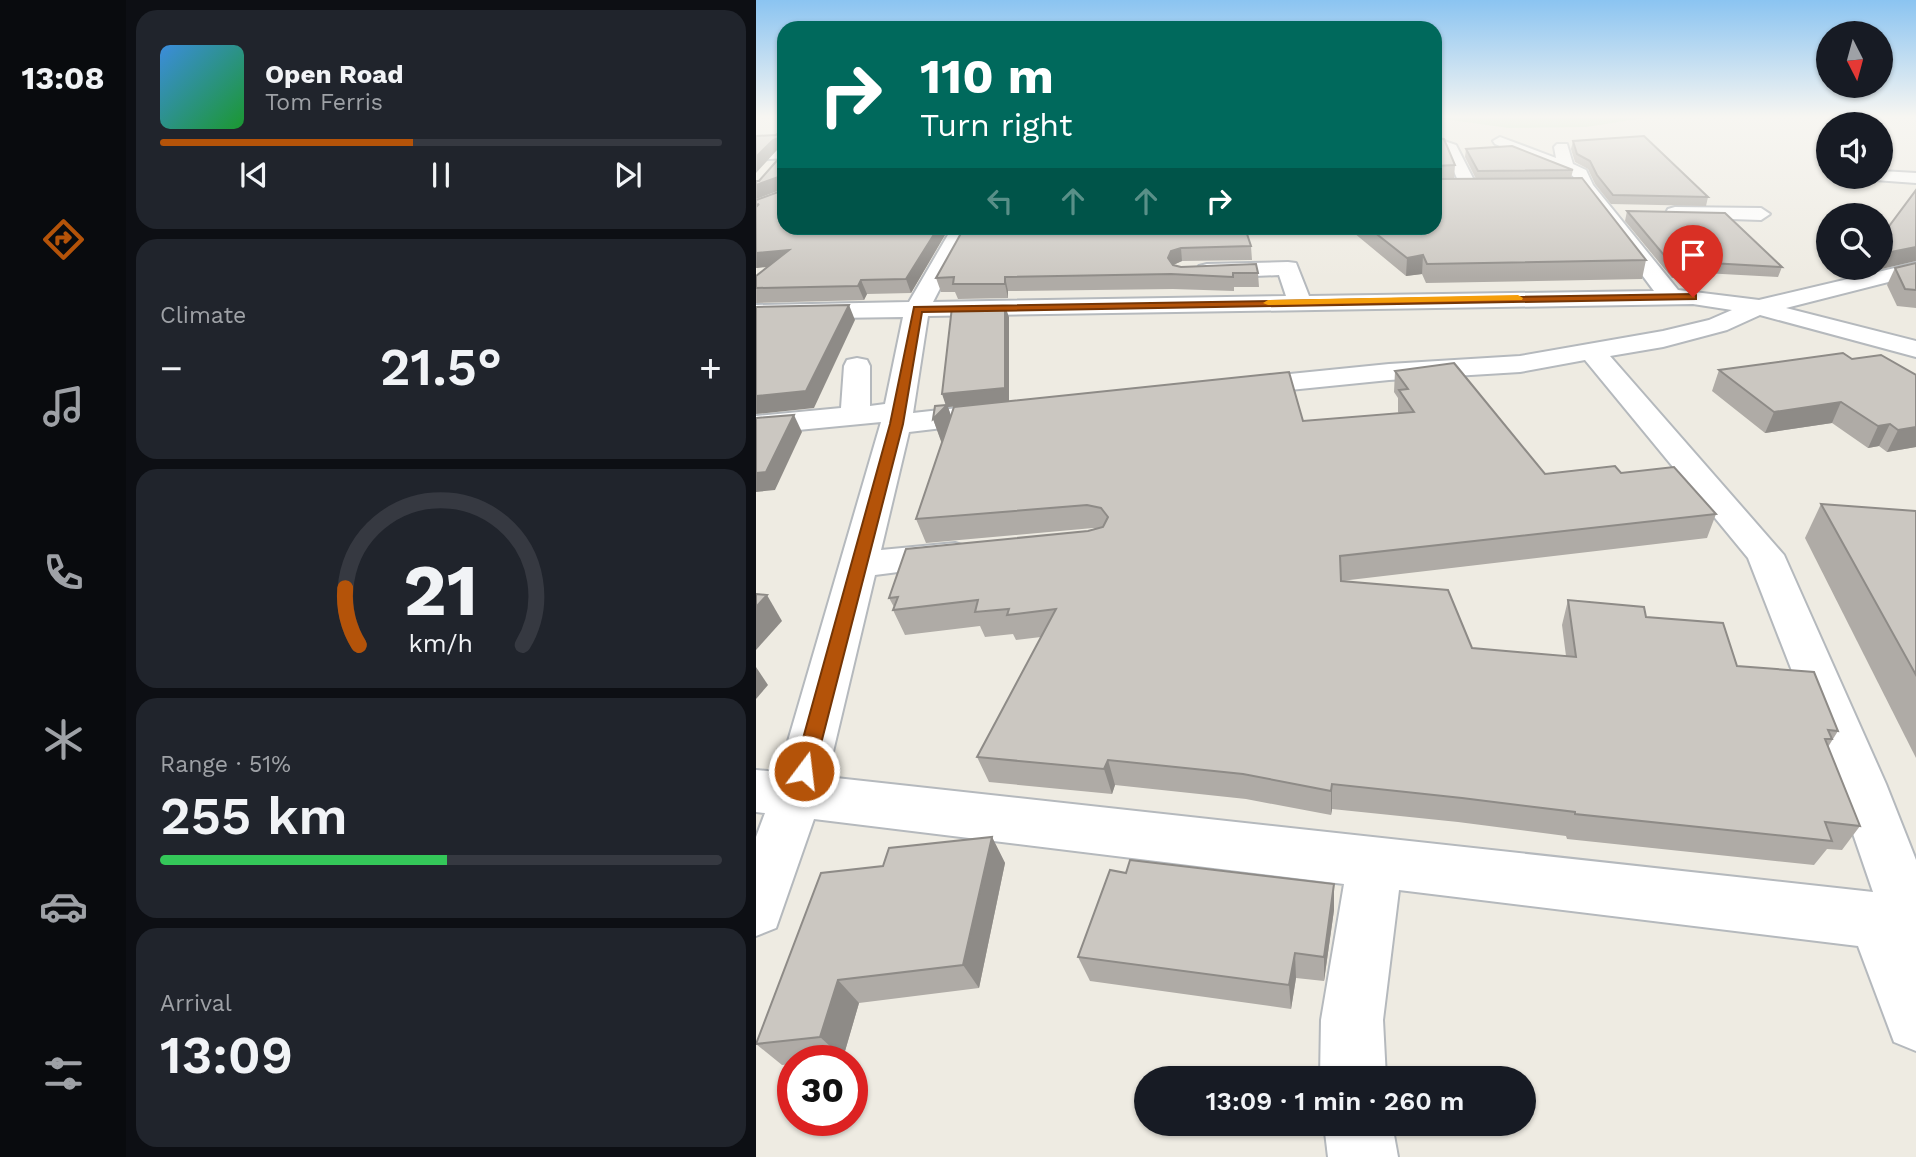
<!DOCTYPE html>
<meta charset="utf-8">
<style>
:root{--surface:#171b24;--page:#20242c;--text:#f1f3f6;--muted:#9ea1a6;--line:#363941;--accent:#b45309}
body{margin:0;font-family:"Work Sans",sans-serif;background:var(--page);color:var(--text);height:100vh;display:flex;flex-direction:column;font-size:26px;white-space:nowrap}
*{box-sizing:border-box;margin:0}
p{font-size:23px;color:var(--muted)}
.icon{flex:none;width:38px;height:38px;fill:none;stroke:currentColor;stroke-width:2;stroke-linecap:round;stroke-linejoin:round}
.map{position:relative;flex:1;overflow:hidden}
.details{display:flex;flex-direction:column;gap:10px;padding:10px;background:#0d0f14;width:630px}
.details>*{flex:none}
.guide{position:absolute;left:21px;top:21px;width:665px;height:214px;border-radius:21px;box-shadow:0 2px 5px #0004;background:#00695c;color:#fff;overflow:hidden}
.needle{width:46px;rotate:174deg}
.controls{position:absolute;left:1060px;top:21px;display:grid;gap:14px}
.controls a{display:grid;place-items:center;width:77px;height:77px;border-radius:50%;background:var(--surface);box-shadow:0 2px 5px #0004;font-size:35px}
.speed{position:absolute;left:21px;top:1045px;display:flex;gap:14px;font-size:35px;font-weight:700;text-align:center}
.speed>*{display:grid;place-content:center;width:91px;height:91px;border-radius:50%;background:var(--surface);box-shadow:0 2px 5px #0004;line-height:1}
.speed .limit{border:10px solid #d22;background:#fff;color:#111}
.pin{position:absolute;display:grid;place-items:center;width:60px;height:60px;color:#fff;margin:-72px -30px;border-radius:50% 50% 50% 0;rotate:-45deg;box-shadow:0 0 7px #0007}
.pin .icon{rotate:45deg}
.me{position:absolute;width:77px;margin:-38px;rotate:15deg;stroke-linejoin:round;filter:drop-shadow(0 0 5px #0008)}
.turn{display:flex;align-items:center;gap:24px;height:147px;padding:0 28px;font-size:32px}
.turn .icon{width:91px;height:91px;stroke-width:2.5}
.turn b{display:block;font-size:49px;line-height:60px}
.lanes{display:flex;align-items:center;height:66px;padding:0 28px;background:#0003;justify-content:center;gap:35px;direction:ltr}
.lanes .off{opacity:.35}
.big{font-size:52px;font-weight:600;line-height:1.1}
.details .card{flex:1;display:flex;flex-direction:column;justify-content:center;gap:10px;min-width:0;padding:0 24px;border-radius:21px;background:var(--page)}
.details .dial{align-items:center;gap:0}
.dial svg{height:182px;overflow:visible;fill:none;stroke:var(--line);stroke-width:7;stroke-linecap:round;text-anchor:middle}
.dial text{fill:var(--text);stroke:none}
.song{display:flex;align-items:center;gap:21px}
.cover{width:84px;height:84px;border-radius:10px;background:linear-gradient(135deg,hsl(210 70% 55%),hsl(130 70% 35%))}
.played{height:7px;border-radius:4px;background:linear-gradient(90deg,var(--accent) 45%,var(--line) 45%)}
.keys{display:flex;justify-content:space-around;direction:ltr}
.heat{display:flex;justify-content:space-between;align-items:center;font-size:38px;direction:ltr}
.charge{height:10px;border-radius:5px;background:linear-gradient(90deg,#34c759 51%,var(--line) 0)}
.trip{position:absolute;left:378px;top:1066px;width:402px;height:70px;border-radius:35px;background:var(--surface);box-shadow:0 2px 5px #0004;font-weight:600;line-height:70px;text-align:center}
main{display:flex;flex:1;min-height:0}
.tabs{display:flex;flex-direction:column;width:126px;justify-content:space-around;align-items:center;background:#090b0e;color:var(--muted)}
.tabs .icon{width:49px;height:49px}
.tabs .current{color:var(--accent)}
.tabs b{font-size:32px;color:var(--text)}
.map>svg:first-child{display:block}
</style>
<main>
<nav class="tabs">
<b>13:08</b>
<svg class="icon current" aria-label="directions" viewBox="0 0 24 24"><path d="M12 3l9 9-9 9-9-9zM9 14v-3h6M13 9l2 2-2 2"/></svg>
<svg class="icon" aria-label="music" viewBox="0 0 24 24"><path d="M9 18V5l10-2v13"/><circle cx="6" cy="18" r="3"/><circle cx="16" cy="16" r="3"/></svg>
<svg class="icon" aria-label="phone" viewBox="0 0 24 24"><path d="M5 4h4l2 5-3 2q2 4 5 5l2-3 5 2v4C11 20 4 13 5 4z"/></svg>
<svg class="icon" aria-label="climate" viewBox="0 0 24 24"><path d="M12 3v18M4 7l16 10M4 17L20 7"/></svg>
<svg class="icon" aria-label="car" viewBox="0 0 24 24"><path d="M5 17H2v-5l4-1 3-4h7l3 4 3 1v5h-3M9 17h6M6 11h13"/><circle cx="7" cy="17" r="2"/><circle cx="17" cy="17" r="2"/></svg>
<svg class="icon" aria-label="filters" viewBox="0 0 24 24"><path d="M4 7h16M4 17h16"/><circle cx="9" cy="7" r="2"/><circle cx="15" cy="17" r="2"/></svg>
</nav>
<section class="details">
<div class="card">
<div class="song"><i class="cover"></i><div><b>Open Road</b><p>Tom Ferris</p></div></div>
<div class="played"></div>
<div class="keys"><svg class="icon" aria-label="previous" viewBox="0 0 24 24"><path d="M18 5L8 12l10 7zM5 5v14"/></svg><svg class="icon" aria-label="pause" viewBox="0 0 24 24"><path d="M8 5v14M16 5v14"/></svg><svg class="icon" aria-label="next" viewBox="0 0 24 24"><path d="M6 5l10 7-10 7zM19 5v14"/></svg></div>
</div>
<div class="card"><p>Climate</p>
<div class="heat"><a>−</a><b class="big">21.5°</b><a>+</a></div>
</div>
<div class="card dial"><svg viewBox="0 0 100 80">
<path d="M14 69A42 42 0 1 1 86 69"/>
<path d="M14 69A42 42 0 0 1 8 44" stroke="#b45309"/>
<text x="50" y="56" font-size="32" font-weight="700">21</text>
<text x="50" y="72" font-size="11">km/h</text>
</svg></div>
<div class="card"><p>Range · 51%</p><b class="big">255 km</b><div class="charge"></div></div>
<div class="card"><p>Arrival</p><b class="big">13:09</b></div>
</section>
<div class="map">
<svg width="1160" height="1157" viewBox="0 0 1160 1157">
<rect width="100%" height="100%" fill="#eeebe2"/>
<polygon fill="#c0e6be" points="682,116 902,116 830,127 753,128 687,119"/>
<g fill="none" stroke-linecap="round" stroke-linejoin="round">
<g stroke="#b5b9bd" stroke-width="4">
<g id="minor">
<path d="M744 137 800 158 798 147 801 144H811L817 164 830 170 837 185 922 290 1003 300 1160 263V275L1030 308 1160 341V357L1004 315 971 330 907 347 854 356 1028 555 1130 784 1160 860V1051L1138 1042 1102 946 643 890 627 1020 630 1078H564L565 1020 588 884 58 819 20 928 0 936V837L9 813 0 812V770L23 772 125 422 0 434V416L85 408 88 366 91 360 101 358 111 360 114 366V406L129 404 147 317 0 319V305L153 302 196 228H215L177 302 530 296 523 275 451 278 443 276 440 271 443 266 451 264 532 262 540 263 553 296 898 291 823 190 817 176 739 144 737 141ZM937 304 976 310 953 320 907 331 764 356 633 364 483 379 473 381 469 387 473 393 483 395 633 380 764 372 829 360 992 558 1080 784 1117 892 71 777 119 575 212 563 218 555 212 547 199 543 125 550 153 432 229 423 239 420 244 414 239 408 229 405 157 413 172 316Z"/>
<polygon points="679,138 700,145 722,188 719,192 707,192 689,151 679,147"/>
<polygon points="28,148 28,158 0,160 0,150"/>
<polygon points="1125,171 1160,173 1160,183 1119,180 1117,177 1125,177"/>
<polygon points="919,207 1005,208 1014,214 1005,220 912,217 910,213 912,209"/>
<polygon points="568,1124 636,1124 642,1157 572,1157"/>
</g>
</g>
<use href="#minor" fill="#fff" fill-rule="evenodd"/>
</g>
<g fill="#afaba6">
<polygon points="28,128 28,228 193,228 155,293 111,294 108,300 0,303 0,276 12,266 0,268 0,200 25,191 25,189 0,199 0,181 3,181 25,156 25,149 21,150 20,135"/>
<polygon points="679,138 699,165 698,179 720,179 709,157 710,149 817,170 815,178 890,260 886,279 670,283 666,274 650,276 592,228 679,228"/>
<polygon points="817,141 952,197 950,206 855,204 839,184 832,169 819,162 815,149"/>
<polygon points="871,211 1026,267 1022,277 929,272 927,278 916,278 869,221"/>
<polygon points="208,228 495,246 496,260 426,261 417,265 425,267 502,273 503,287 478,287 478,291 417,289 252,291 252,298 202,299 199,292 185,292 180,278"/>
<polygon points="1160,263 1160,308 1141,306 1131,285 1139,268"/>
<polygon points="253,317 253,401 192,407 195,417 547,421 643,413 642,412 642,398 638,392 639,371 789,474 865,473 960,514 951,538 585,581 716,648 810,656 806,625 812,600 890,617 981,666 1082,731 1072,747 1104,826 1086,850 1071,849 1058,865 811,839 810,836 702,822 576,809 575,815 490,799 359,785 356,794 233,782 221,757 285,637 260,640 257,634 229,637 224,626 149,635 137,610 138,607 133,598 340,529 337,528 170,543 160,519 186,443 177,419 190,405"/>
<polygon points="1096,359 1160,375 1160,447 1131,452 1123,446 1112,448 1076,423 1009,433 956,391 963,370"/>
<polygon points="1065,504 1160,511 1160,758 1049,538"/>
<polygon points="236,837 249,863 223,988 103,1003 87,1058 66,1060 37,1060 37,1064 26,1065 0,1044 127,866"/>
<polygon points="578,910 568,981 540,978 535,1009 334,981 322,957"/>
</g>
<g fill="#8e8b87">
<polygon points="25,137 28,148 21,150 0,173 0,157 17,140"/>
<polygon points="22,177 27,189 0,199 0,185"/>
<polygon points="182,228 193,228 155,293 150,279"/>
<polygon points="1160,247 1160,261 1104,274 1106,268 1125,268 1125,254"/>
<polygon points="425,248 426,261 417,265 412,258 415,251"/>
<polygon points="33,250 39,264 0,268 0,253"/>
<polygon points="667,255 666,274 650,276 651,258"/>
<polygon points="249,277 252,291 252,298 249,284"/>
<polygon points="105,280 111,294 108,300 102,286"/>
<polygon points="93,305 99,320 58,408 0,414 0,396"/>
<polygon points="249,306 253,317 253,401 192,407 200,430 186,444 177,419 190,406 186,394"/>
<polygon points="1085,402 1076,423 1009,433 1018,412"/>
<polygon points="38,415 46,432 19,490 0,492 0,473"/>
<polygon points="1134,424 1123,446 1112,448 1122,426"/>
<polygon points="1160,427 1160,447 1131,452 1142,430"/>
<polygon points="11,595 26,621 0,650 0,607"/>
<polygon points="0,667 12,685 0,699"/>
<polygon points="352,760 359,785 356,794 348,769"/>
<polygon points="576,784 576,809 575,815 575,791"/>
<polygon points="236,837 249,863 223,988 207,965"/>
<polygon points="578,884 578,910 568,981 568,957"/>
<polygon points="539,953 540,978 535,1009 533,985"/>
<polygon points="82,980 103,1003 87,1058 64,1037"/>
</g>
<g fill="#cbc7c1" stroke="#8e8b87" stroke-width="2">
<polygon points="28,128 28,228 182,228 150,279 105,280 102,286 0,288 0,276 33,250 0,253 0,207 3,204 0,205 0,200 25,191 26,179 22,177 0,185 0,181 3,181 25,156 25,137 17,140 0,157 0,136 20,135"/>
<polygon points="888,136 952,197 857,195 841,175 834,161 821,154 817,141"/>
<polygon points="679,138 688,139 699,165 679,166"/>
<polygon points="756,146 817,170 722,171 710,149"/>
<polygon points="826,178 890,260 671,264 667,255 651,258 613,228 679,228 679,179"/>
<polygon points="1160,190 1160,247 1125,254 1125,237"/>
<polygon points="871,211 969,213 1026,267 920,261 930,267 918,267"/>
<polygon points="208,228 489,228 495,246 425,248 415,251 412,258 417,265 425,267 500,264 502,273 477,273 477,277 415,274 249,277 249,284 197,284 198,277 180,278"/>
<polygon points="1160,263 1160,290 1149,289 1139,268"/>
<polygon points="93,305 50,391 0,396 0,307"/>
<polygon points="249,306 249,388 186,394 196,307"/>
<polygon points="1087,353 1096,359 1125,355 1160,375 1160,427 1142,430 1134,424 1122,426 1085,402 1018,412 963,370"/>
<polygon points="698,363 789,474 859,466 865,473 918,467 960,514 584,556 585,581 692,590 716,648 820,657 812,600 888,607 890,617 967,623 981,666 1058,672 1082,731 1072,730 1076,739 1069,739 1104,826 1069,822 1076,841 819,814 819,812 706,798 576,784 575,791 487,774 352,760 348,769 221,757 300,609 251,615 253,609 219,612 222,600 137,610 142,597 133,598 150,549 332,531 347,527 352,517 345,508 331,505 160,519 198,407 533,372 547,421 658,412 643,390 652,389 639,371"/>
<polygon points="191,405 177,419 179,406"/>
<polygon points="38,415 10,472 0,473 0,418"/>
<polygon points="1065,504 1160,511 1160,675"/>
<polygon points="0,594 11,595 0,607"/>
<polygon points="236,837 207,965 82,980 64,1037 0,1044 65,873 127,866 133,848"/>
<polygon points="374,860 578,884 568,957 539,953 533,985 322,957 354,870 370,873"/>
</g>
<linearGradient id="sky" x2="0" y2="1"><stop stop-color="#8bc4f1"/><stop offset="0.42" stop-color="#f7f6f2"/><stop offset="1" stop-color="#f7f6f2" stop-opacity="0"/></linearGradient>
<rect width="1160" height="278" fill="url(#sky)"/>
<polygon fill="#b45309" stroke="#753606" stroke-width="2" points="937,294 940,295 940,299 166,312 147,424 58,771 55,776 48,779 41,776 38,771 134,424 158,307"/>
<polygon fill="#f59e0b" points="762,295 767,298 766,300 512,305 507,303 512,300"/>
</svg>
<div class="controls">
<a><svg class="needle" viewBox="-14 -14 28 28"><path d="M0-13l5 13h-10z" fill="#e53935"/><path d="M0 13l5-13h-10z" fill="#9ea1a6"/></svg></a>
<a><svg class="icon" aria-label="sound" viewBox="0 0 24 24"><path d="M4 9h4l5-4v14l-5-4H4zM17 9q2 3 0 6"/></svg></a>
<a><svg class="icon" aria-label="search" viewBox="0 0 24 24"><circle cx="10" cy="10" r="6"/><path d="M15 15l6 6"/></svg></a>
</div>
<div class="speed"><div class="limit">30</div></div>
<div class="pin" style="left:937px;top:297px;background:#d93025"><svg class="icon" aria-label="arrive" viewBox="0 0 24 24"><path d="M6 21V4h12l-3 4 3 4H6"/></svg></div>
<svg class="me" style="left:48px;top:771px" viewBox="-20 -20 40 40"><circle r="17" fill="#b45309" stroke="#fff" stroke-width="3"/><path d="M0-11L8 9 0 5-8 9z" fill="#fff"/></svg>
<div class="trip">13:09 · 1 min · 260 m</div>
<div class="guide">
<div class="turn"><svg class="icon" aria-label="right" viewBox="0 0 24 24"><path d="M7 20v-9h11M14 6l5 5-5 5"/></svg><div><b>110 m</b>Turn right</div></div>
<div class="lanes"><svg class="icon off" aria-label="left" viewBox="0 0 24 24"><path d="M17 20v-9H6M10 6l-5 5 5 5"/></svg><svg class="icon off" aria-label="ahead" viewBox="0 0 24 24"><path d="M12 20V5M6 11l6-6 6 6"/></svg><svg class="icon off" aria-label="ahead" viewBox="0 0 24 24"><path d="M12 20V5M6 11l6-6 6 6"/></svg><svg class="icon" aria-label="right" viewBox="0 0 24 24"><path d="M7 20v-9h11M14 6l5 5-5 5"/></svg></div>
</div>
</div>
</main>
